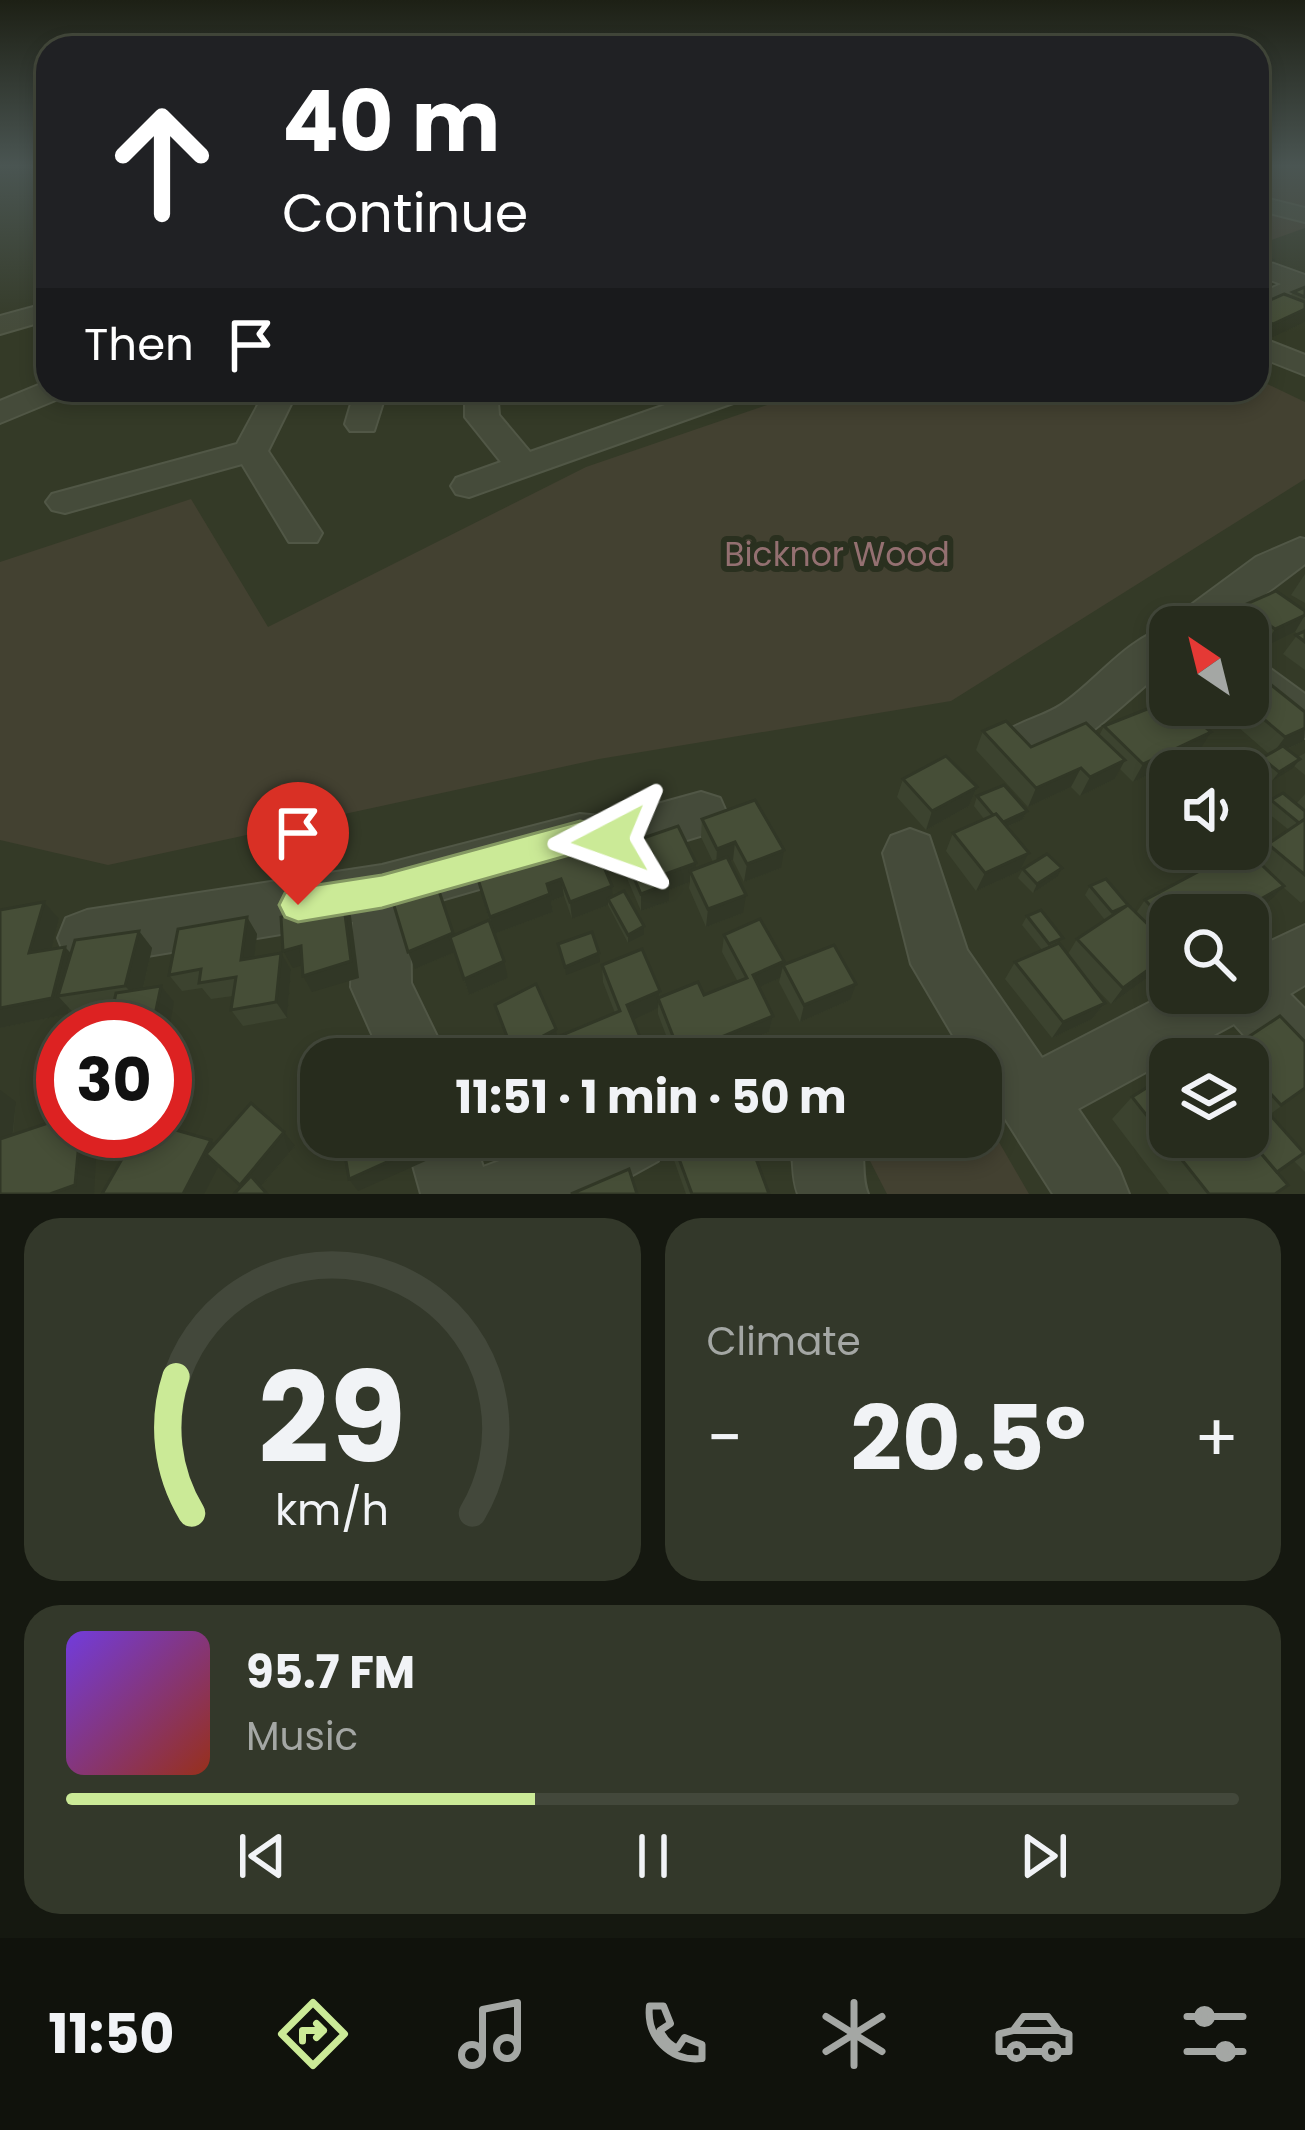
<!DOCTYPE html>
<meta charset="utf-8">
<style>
:root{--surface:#272c1d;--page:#33382a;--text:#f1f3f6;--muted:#a4a7a4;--line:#43483b;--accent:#cbea97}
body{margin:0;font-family:Poppins,sans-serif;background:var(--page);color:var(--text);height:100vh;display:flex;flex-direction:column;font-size:45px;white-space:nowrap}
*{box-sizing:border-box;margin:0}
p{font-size:39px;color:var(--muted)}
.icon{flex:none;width:66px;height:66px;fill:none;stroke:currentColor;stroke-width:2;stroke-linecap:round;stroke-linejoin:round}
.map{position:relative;height:1194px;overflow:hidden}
.drawer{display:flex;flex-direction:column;gap:24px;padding:24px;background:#151810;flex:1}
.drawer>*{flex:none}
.banner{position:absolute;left:36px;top:36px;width:1233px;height:366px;border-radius:36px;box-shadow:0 6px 18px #0003,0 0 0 3px var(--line);background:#202124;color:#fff;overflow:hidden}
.needle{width:78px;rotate:325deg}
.fabs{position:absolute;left:1149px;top:606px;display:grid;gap:24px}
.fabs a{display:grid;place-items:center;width:120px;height:120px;border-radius:24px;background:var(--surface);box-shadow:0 6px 18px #0003,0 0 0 3px var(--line);font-size:60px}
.speed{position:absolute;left:36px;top:1002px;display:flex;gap:24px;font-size:60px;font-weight:700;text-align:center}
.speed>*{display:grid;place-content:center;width:156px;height:156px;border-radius:50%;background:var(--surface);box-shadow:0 6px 18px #0003,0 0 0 3px var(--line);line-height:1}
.speed .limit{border:18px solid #d22;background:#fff;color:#111}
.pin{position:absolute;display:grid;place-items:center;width:102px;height:102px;color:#fff;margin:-123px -51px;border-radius:50% 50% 50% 0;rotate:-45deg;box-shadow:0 0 12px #0007}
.pin .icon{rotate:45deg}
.me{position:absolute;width:132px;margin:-66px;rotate:266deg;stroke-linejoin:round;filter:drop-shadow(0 0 9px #0008)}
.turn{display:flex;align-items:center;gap:42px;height:252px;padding:0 48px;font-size:54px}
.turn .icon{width:156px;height:156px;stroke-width:2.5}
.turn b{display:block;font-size:84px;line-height:102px}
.then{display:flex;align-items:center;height:114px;padding:0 48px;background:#0003;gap:24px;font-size:45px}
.big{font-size:90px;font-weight:700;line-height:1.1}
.drawer .card{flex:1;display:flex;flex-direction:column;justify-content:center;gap:18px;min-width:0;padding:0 42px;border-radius:36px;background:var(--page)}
.drawer .dial{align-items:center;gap:0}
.dial svg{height:312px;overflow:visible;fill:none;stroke:var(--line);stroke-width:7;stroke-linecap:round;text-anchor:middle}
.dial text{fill:var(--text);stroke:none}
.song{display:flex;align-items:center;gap:36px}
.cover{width:144px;height:144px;border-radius:18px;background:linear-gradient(135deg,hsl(260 70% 55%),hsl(10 70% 35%))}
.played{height:12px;border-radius:6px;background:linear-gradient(90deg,var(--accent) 40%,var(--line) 40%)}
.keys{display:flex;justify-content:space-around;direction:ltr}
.heat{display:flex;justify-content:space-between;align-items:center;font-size:66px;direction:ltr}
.drawer .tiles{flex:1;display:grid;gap:24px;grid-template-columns:1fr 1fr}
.card:last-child{grid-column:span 2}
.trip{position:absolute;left:300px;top:1038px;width:702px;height:120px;border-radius:36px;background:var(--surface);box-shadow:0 6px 18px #0003,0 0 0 3px var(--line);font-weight:700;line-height:120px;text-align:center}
.dock{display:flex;height:192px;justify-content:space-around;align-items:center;background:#10120c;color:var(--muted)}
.dock .icon{width:84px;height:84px}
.dock .active{color:var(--accent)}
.dock b{font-size:54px;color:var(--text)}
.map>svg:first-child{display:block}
</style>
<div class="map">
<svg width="1305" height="1194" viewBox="0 0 1305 1194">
<rect width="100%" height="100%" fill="#343a27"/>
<g fill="#434131">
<polygon points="1257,164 1305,164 1305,228 1257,245"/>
<polygon points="1257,379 1305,402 1305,479 951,701 599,759 108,865 0,840 0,562 191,499 268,627 586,467 811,390 1257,390"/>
<polygon points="981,1111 1029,1194 887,1194 867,1155 910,1137 981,1137"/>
</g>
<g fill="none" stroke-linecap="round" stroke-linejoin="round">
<g stroke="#515746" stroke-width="4">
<g id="minor">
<polygon points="1257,196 1305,208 1305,222 1257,210"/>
<polygon points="1257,258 1305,275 1305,294 1257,313 1257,295 1281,284 1257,275"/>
<polygon points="48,303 48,320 0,334 0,316"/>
<polygon points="1257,336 1305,355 1305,375 1257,356"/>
<polygon points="48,381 48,390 68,390 63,397 0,423 0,401"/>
<polygon points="266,390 298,390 268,451 322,533 317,542 289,542 242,464 65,513 52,510 46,502 52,494 237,444"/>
<polygon points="355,390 387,390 374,431 350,431 345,424"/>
<polygon points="465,390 497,390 499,415 530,452 708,390 755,390 750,397 469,497 456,494 451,486 456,478 501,462 465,417"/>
<path d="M1300 538 1305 539V564L1222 627H1170V665C1128 697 1052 783 997 764L989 750C1003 723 1037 721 1061 705 1098 680 1125 639 1170 626L1176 616 1256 557Z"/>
<polygon points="1248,659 1264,664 1305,694 1305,738 1288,732 1248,701"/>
<polygon points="701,792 720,798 727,814 720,830 610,863 580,860 410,909 411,983 448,1059 383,1059 351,987 353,922 87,966 66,958 58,938 66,918 87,910 382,865 580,814 610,817"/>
<polygon points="910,829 929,836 967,950 1042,1058 1170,992 1248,993 1248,952 1305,925 1305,985 1290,994 1305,1009 1305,1087 1282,1078 1234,1024 1078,1109 1119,1169 1129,1194 1053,1194 981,1081 981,1059 967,1059 911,964 883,853 891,836"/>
<polygon points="405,1137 473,1137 483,1167 563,1137 668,1137 658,1161 598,1194 421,1194"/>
<path d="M788 1137H859C867 1157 860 1174 868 1194H798C790 1173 796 1158 788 1137Z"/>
</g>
</g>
<use href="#minor" fill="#454b3a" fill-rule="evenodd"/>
</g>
<g fill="#3c432f">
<polygon points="1305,287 1305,322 1265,341 1257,337 1257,306 1290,297 1293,292"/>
<polygon points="1305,574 1305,603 1291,595"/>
<polygon points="1242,606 1305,611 1305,670 1283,654 1298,634 1295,632 1263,648 1248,637 1248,627 1234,627 1231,625"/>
<polygon points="1186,705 1224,705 1219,713 1200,723 1199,751 1133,782 1120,769 1115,779 1080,796 1071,787 1028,807 976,750 983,731 1031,747 1099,736 1104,726 1184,709"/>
<polygon points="1226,705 1248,705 1304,741 1287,749 1298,757 1305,753 1305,775 1294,766 1272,781 1255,768 1262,758 1269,754 1221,712"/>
<polygon points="903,779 977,787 969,806 926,830 897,797"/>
<polygon points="1305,794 1305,900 1301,903 1283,887 1268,903 1170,915 1170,958 1161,968 1111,1004 1083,975 1105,1003 1092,1019 1052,1038 1005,979 1015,962 1042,950 1022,925 1027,916 1060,943 1068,954 1077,939 1105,920 1085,895 1090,886 1136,913 1145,900 1227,856 1219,849 1248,849 1258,846 1251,855 1256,860 1268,844 1289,830 1264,810 1271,800 1296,804"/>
<polygon points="977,796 1027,811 1022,820 1007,827 1029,853 1020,871 976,891 946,851 953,833 984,819 974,806"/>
<polygon points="702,819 781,868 744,882 733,860 729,862 743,913 706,927 689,888 690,882 669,890 669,901 641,911 621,864 620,846 695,869 713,862 701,837"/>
<polygon points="589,832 613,897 644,935 628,943 608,905 572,919 564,896 551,901 553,912 494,934 508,978 469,995 455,952 415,969 489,920 476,873"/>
<polygon points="1023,869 1057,877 1033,893 1018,878"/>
<polygon points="0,910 59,919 51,949 65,947 71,953 139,931 152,948 143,989 174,1002 165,1029 113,1006 74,1013 69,1008 68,1014 0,1028"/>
<polygon points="247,917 257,934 254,958 291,970 287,1018 243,1026 231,1010 233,996 211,999 202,988 182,991 169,975"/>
<polygon points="724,935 784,961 780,978 759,987 773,1016 769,1032 703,1059 675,1059 658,1014 658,1008 633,1019 649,1059 554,1059 551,1049 532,1059 514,1059 495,1005 556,1029 557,1037 615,1013 603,982 602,965 660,991 660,997 704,995 738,982 722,952"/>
<polygon points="783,965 850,1000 800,1022 779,982"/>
<polygon points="1305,1042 1305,1089 1269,1115 1303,1152 1305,1150 1305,1172 1293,1160 1277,1172 1275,1194 1169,1194 1112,1119 1132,1097 1248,1137 1257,1113 1248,1103 1248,1059 1220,1059 1230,1049"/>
<polygon points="16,1102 13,1135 63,1131 165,1131 215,1144 295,1146 261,1186 241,1187 218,1166 131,1143 103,1144 97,1139 0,1194"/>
<polygon points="669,1137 748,1137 769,1194 686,1194 669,1146"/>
</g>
<g fill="#313726">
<polygon points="1272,260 1265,275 1257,279 1257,266"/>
<polygon points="1305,309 1305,322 1265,341 1273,324"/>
<polygon points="1305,615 1295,632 1263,648 1275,629"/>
<polygon points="1222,705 1224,705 1219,713 1199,724 1205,715"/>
<polygon points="1305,728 1304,741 1271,756 1285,737"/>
<polygon points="1211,732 1199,751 1133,782 1143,764"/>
<polygon points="1300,759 1293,768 1272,781 1279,772"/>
<polygon points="1125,760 1115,779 1080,796 1090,777"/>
<polygon points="1081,768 1071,787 1028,807 1036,788"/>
<polygon points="977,787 969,806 926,830 932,811"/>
<polygon points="1027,811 1022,820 995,832 1000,823"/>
<polygon points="735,842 733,860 716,867 717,849"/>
<polygon points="784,850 781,868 744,882 747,864"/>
<polygon points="1029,853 1020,871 976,891 985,873"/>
<polygon points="696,863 695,881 690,871 690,882 669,890 669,901 641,911 641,894 665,874"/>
<polygon points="1062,868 1057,877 1033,893 1037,884"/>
<polygon points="561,879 564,896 551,901 553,912 494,934 490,917 547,884"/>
<polygon points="612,886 613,903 608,899 608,905 572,919 570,902"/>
<polygon points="1284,886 1268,903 1248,915 1232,915"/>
<polygon points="746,895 743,913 706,927 708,909"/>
<polygon points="343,899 351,916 359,978 312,992 303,976"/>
<polygon points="44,902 59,919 46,970 29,953"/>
<polygon points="247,917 257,934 252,977 241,960"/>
<polygon points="644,926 644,935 628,943 628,935"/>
<polygon points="139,931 152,948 140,1002 125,986"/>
<polygon points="453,933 455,952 415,969 408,952"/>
<polygon points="301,946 310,963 293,968 283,951"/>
<polygon points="65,947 80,964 58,996 69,1008 68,1014 0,1028 0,1008"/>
<polygon points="281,953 291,970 287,1018 276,1002"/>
<polygon points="599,953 600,962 566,975 565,967"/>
<polygon points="1170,954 1161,968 1111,1004 1123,988"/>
<polygon points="504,961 508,978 469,995 464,979"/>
<polygon points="784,961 780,978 750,991 753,975"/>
<polygon points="856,984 850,1000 800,1022 804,1005"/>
<polygon points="161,986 174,1002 165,1051 165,1029 152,1029"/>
<polygon points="660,991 658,1008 628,1022 627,1005"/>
<polygon points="1105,1003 1092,1019 1052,1038 1063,1022"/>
<polygon points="773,1016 769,1032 703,1059 679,1059 680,1054"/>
<polygon points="556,1029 559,1045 550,1040 551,1049 532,1059 515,1059 513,1052"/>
<polygon points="0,1090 16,1102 11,1149 0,1154"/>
<polygon points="80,1131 87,1131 97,1139 94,1194 50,1194"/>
<polygon points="284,1132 295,1146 261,1186 249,1194 240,1185"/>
<polygon points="429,1137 433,1137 437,1156 358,1191 349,1179"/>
<polygon points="485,1137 520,1137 469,1161 463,1147"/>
<polygon points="211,1140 225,1154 204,1194 183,1194"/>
</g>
<g fill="#464e37" stroke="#313726" stroke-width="3">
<polygon points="1257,254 1272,260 1257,266"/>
<polygon points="1305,287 1305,297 1293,292"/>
<polygon points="1284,294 1305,302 1305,309 1273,324 1257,318 1257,306"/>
<polygon points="1276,591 1305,611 1305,615 1275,629 1242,606"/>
<polygon points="1305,631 1305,642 1296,635"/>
<polygon points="1248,659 1258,666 1248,671"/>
<polygon points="1265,680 1305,712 1305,728 1285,737 1247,705 1248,687"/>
<polygon points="1170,700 1170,705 1179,705 1211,732 1143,764 1104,726"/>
<polygon points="1193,705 1222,705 1205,715"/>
<polygon points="1006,721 1031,747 1086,723 1125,760 1090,777 1081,768 1036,788 983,731"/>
<polygon points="1283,746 1300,759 1279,772 1262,758"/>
<polygon points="946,756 977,787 932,811 903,779"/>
<polygon points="1004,785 1027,811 1003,822 996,814 993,815 977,796"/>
<polygon points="1283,793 1305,811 1305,819 1299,823 1271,800"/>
<polygon points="755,800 784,850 747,864 735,842 717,849 702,819"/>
<polygon points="996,814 1029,853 985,873 953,833"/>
<polygon points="1305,819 1305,875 1268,844"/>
<polygon points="678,826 696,863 665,874 670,883 641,894 620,846"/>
<polygon points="589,832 612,886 570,902 561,879 547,884 550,894 490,917 476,873"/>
<polygon points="1248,837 1258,846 1247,852 1245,849 1248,849"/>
<polygon points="1241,849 1245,849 1284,886 1232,915 1170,915 1170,926 1145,900"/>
<polygon points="1047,854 1062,868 1037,884 1023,869"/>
<polygon points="727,857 746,895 708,909 690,871"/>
<polygon points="1106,879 1128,905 1112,912 1090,886"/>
<polygon points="436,882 453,933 408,952 392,899"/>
<polygon points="624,891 644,926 628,935 608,899"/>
<polygon points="343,899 351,961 303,976 301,946 283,951 281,917"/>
<polygon points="44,902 29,953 65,947 52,998 0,1008 0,910"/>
<polygon points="1128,905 1170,946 1170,954 1123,988 1077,939"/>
<polygon points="1041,910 1063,938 1049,944 1027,916"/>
<polygon points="247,917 241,960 281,953 276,1002 231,1010 236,977 199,983 201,969 169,975 178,929"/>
<polygon points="760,919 784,961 753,975 773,1016 680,1054 658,998 698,982 704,995 747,978 724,935"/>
<polygon points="489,920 504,961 464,979 450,937"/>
<polygon points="139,931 125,986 58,996 75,940"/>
<polygon points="592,932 599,953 565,967 558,944"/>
<polygon points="1059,943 1105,1003 1063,1022 1015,962"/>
<polygon points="834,945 856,984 804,1005 783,965"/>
<polygon points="642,949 660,991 627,1005 649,1059 556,1059 550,1040 620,1011 602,965"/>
<polygon points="536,984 556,1029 513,1052 495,1005"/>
<polygon points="161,986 152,1029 108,1029 116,993"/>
<polygon points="1280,1016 1305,1042 1305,1088 1281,1105 1248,1069 1248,1059 1239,1059 1230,1049"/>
<polygon points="491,1047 495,1059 463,1059"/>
<polygon points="410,1051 412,1059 391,1059"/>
<polygon points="1170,1073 1170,1137 1247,1137 1288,1185 1275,1194 1209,1194 1132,1097"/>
<polygon points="251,1103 284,1132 240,1185 206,1154"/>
<polygon points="1264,1108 1304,1153 1277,1172 1247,1137 1248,1119"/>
<polygon points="63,1118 63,1131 80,1131 75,1185 50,1194 0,1194 0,1139"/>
<polygon points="165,1127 211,1140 183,1194 102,1194 138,1131 165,1131"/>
<polygon points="342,1137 429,1137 431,1142 349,1179"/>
<polygon points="461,1137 485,1137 463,1147"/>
<polygon points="671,1137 748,1137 769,1194 692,1194"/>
<polygon points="629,1169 637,1194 571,1194"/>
<polygon points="251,1176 267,1194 234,1194"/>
</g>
<linearGradient id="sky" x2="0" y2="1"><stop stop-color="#1d2015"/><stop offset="0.5" stop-color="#4a5552"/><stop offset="1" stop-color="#4a5552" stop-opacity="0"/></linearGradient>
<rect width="1305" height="331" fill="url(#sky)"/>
<polygon fill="#cbea97" stroke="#849862" stroke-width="3" points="580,821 623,829 628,840 623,851 610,855 580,852 382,908 298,922 285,917 279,905 285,893 298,888 382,875"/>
<g text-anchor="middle" stroke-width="12" stroke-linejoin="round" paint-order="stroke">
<g font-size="33" fill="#947071" stroke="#2a301f">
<text x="837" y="566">Bicknor Wood</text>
</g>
</g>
</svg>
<div class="fabs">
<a><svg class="needle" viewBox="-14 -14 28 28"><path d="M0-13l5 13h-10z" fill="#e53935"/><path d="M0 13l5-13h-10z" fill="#a4a7a4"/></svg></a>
<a><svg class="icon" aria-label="sound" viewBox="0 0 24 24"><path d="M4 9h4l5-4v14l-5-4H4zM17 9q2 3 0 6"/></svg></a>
<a><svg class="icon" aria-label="search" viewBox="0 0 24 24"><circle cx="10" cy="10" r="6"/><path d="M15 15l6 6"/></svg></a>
<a><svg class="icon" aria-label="layers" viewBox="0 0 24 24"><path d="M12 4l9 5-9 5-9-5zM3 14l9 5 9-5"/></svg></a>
</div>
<div class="speed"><div class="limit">30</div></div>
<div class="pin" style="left:298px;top:905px;background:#d93025"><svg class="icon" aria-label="arrive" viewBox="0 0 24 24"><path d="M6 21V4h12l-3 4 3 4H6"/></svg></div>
<svg class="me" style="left:610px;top:840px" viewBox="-20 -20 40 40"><path d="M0-17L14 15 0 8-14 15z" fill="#cbea97" stroke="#fff" stroke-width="4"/></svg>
<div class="trip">11:51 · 1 min · 50 m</div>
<div class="banner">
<div class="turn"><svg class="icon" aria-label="ahead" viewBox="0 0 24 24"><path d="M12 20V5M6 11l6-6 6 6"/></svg><div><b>40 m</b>Continue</div></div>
<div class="then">Then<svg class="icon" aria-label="arrive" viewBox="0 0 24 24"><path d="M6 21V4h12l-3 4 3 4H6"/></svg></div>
</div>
</div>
<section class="drawer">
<div class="tiles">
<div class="card dial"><svg viewBox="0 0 100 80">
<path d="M14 69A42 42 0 1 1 86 69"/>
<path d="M14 69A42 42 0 0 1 10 34" stroke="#cbea97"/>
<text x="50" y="56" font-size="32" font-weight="700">29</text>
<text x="50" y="72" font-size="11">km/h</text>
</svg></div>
<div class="card"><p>Climate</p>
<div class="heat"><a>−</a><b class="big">20.5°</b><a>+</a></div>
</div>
<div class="card">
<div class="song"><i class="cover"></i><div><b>95.7 FM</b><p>Music</p></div></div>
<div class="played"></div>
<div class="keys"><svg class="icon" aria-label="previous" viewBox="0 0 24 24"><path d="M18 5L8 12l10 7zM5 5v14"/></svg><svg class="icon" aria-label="pause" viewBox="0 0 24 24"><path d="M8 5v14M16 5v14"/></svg><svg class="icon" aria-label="next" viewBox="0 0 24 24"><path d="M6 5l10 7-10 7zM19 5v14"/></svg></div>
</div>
</div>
</section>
<nav class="dock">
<b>11:50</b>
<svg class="icon active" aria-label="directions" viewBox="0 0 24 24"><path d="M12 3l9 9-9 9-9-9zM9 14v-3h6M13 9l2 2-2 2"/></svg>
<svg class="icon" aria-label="music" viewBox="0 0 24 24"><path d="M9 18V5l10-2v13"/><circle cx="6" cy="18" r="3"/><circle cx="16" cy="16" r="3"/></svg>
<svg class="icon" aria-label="phone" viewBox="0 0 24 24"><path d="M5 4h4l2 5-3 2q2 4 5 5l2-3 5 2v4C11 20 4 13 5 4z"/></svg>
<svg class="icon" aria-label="climate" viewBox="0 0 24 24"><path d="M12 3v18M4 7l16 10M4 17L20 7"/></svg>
<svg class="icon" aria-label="car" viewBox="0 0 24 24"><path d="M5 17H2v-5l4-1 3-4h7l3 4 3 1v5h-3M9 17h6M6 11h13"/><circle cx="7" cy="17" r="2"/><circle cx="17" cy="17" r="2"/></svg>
<svg class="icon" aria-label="filters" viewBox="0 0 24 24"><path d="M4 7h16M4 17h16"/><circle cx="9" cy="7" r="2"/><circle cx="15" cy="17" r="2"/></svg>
</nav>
